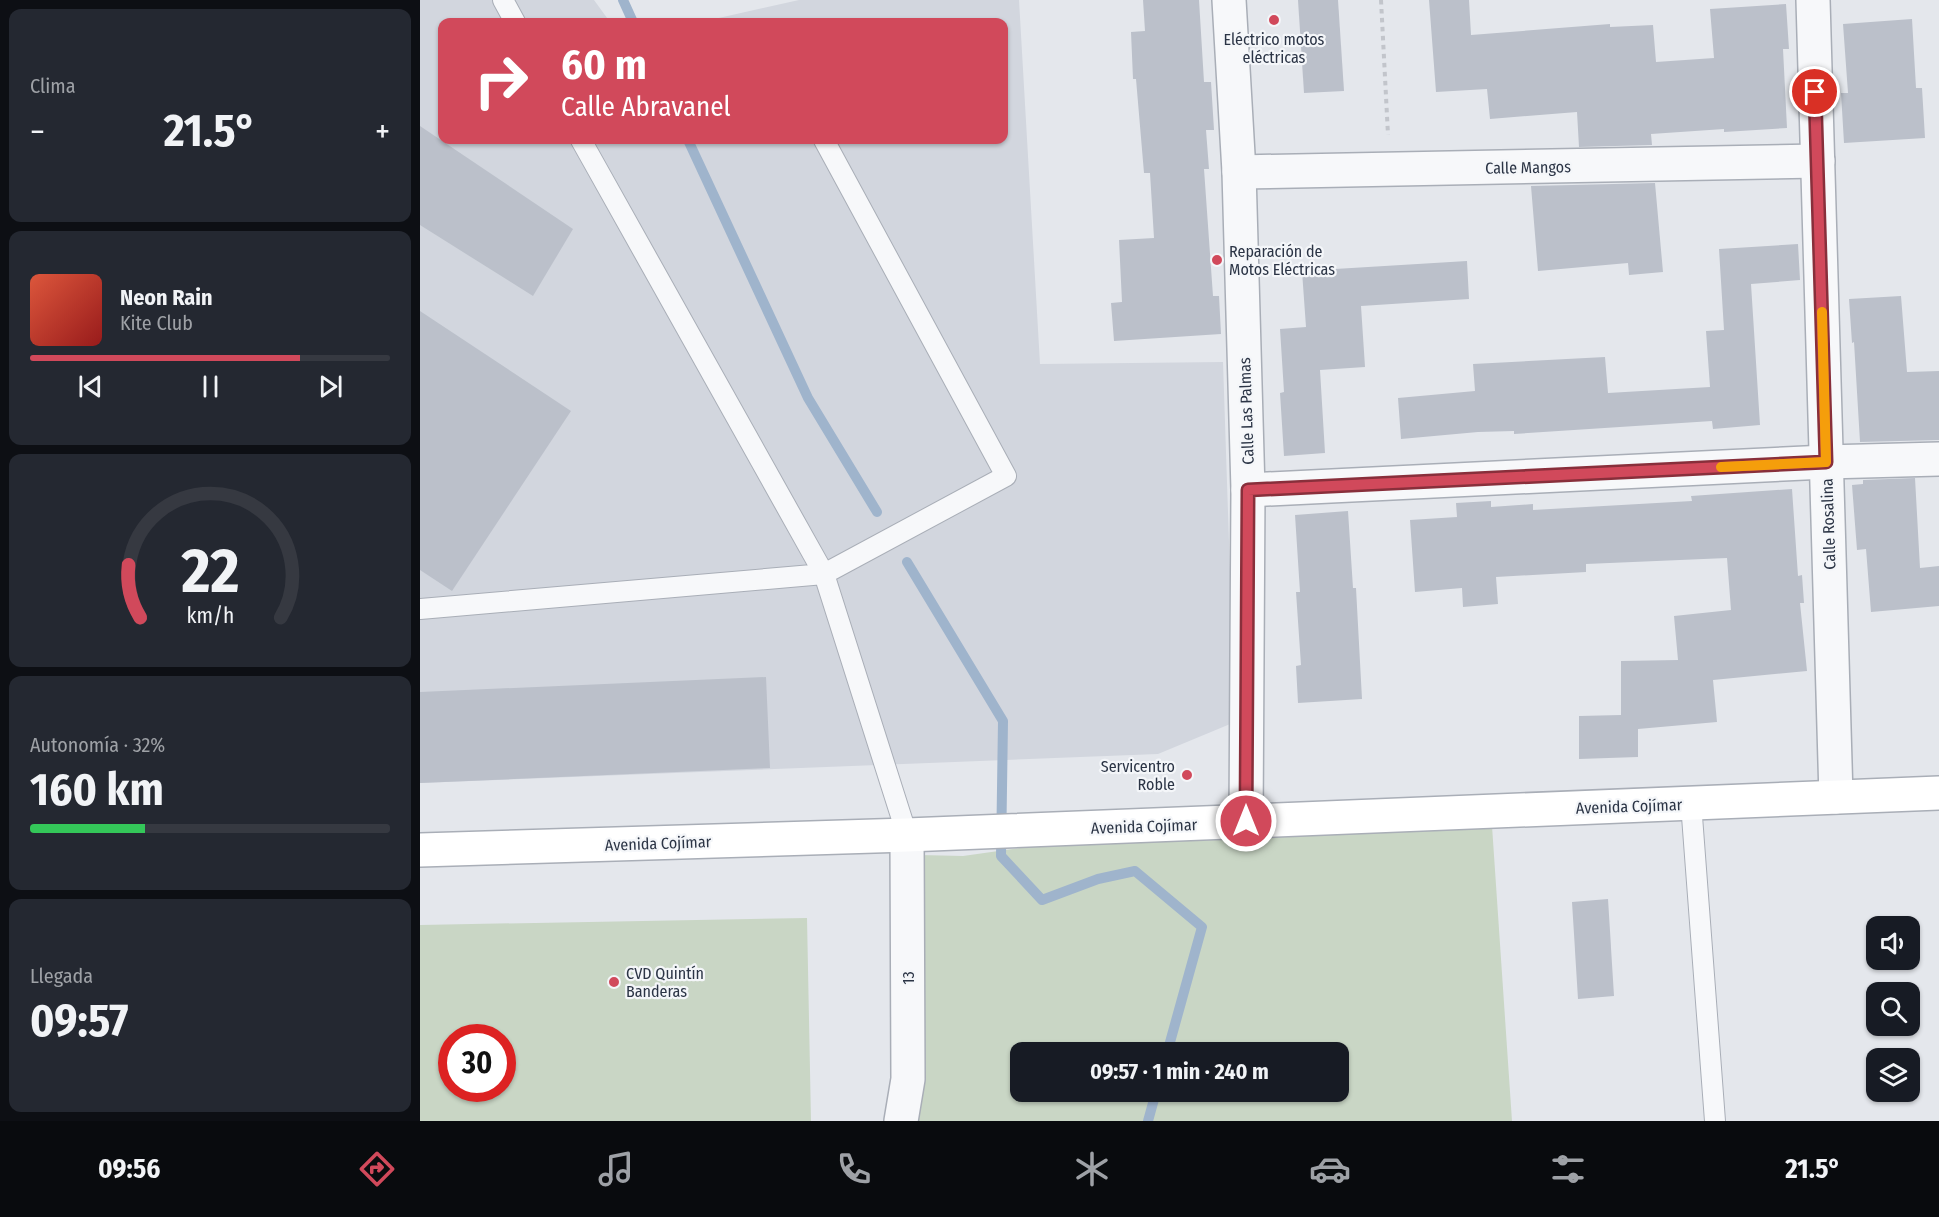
<!DOCTYPE html>
<html lang="es">
<meta charset="utf-8">
<style>
:root{--surface:#171b24;--page:#242831;--text:#f1f3f6;--muted:#9ea1a6;--line:#363941;--accent:#d1495b}
body{margin:0;font-family:"Fira Sans Condensed",sans-serif;background:var(--page);color:var(--text);height:100vh;display:flex;flex-direction:column;font-size:22px;white-space:nowrap}
*{box-sizing:border-box;margin:0}
p{font-size:20px;color:var(--muted)}
.icon{flex:none;width:33px;height:33px;fill:none;stroke:currentColor;stroke-width:2;stroke-linecap:round;stroke-linejoin:round}
.map{position:relative;flex:1;overflow:hidden}
.panel{display:flex;flex-direction:column;gap:9px;padding:9px;background:#0d0f14;width:420px}
.panel>*{flex:none}
.hud{position:absolute;left:18px;top:18px;width:570px;height:126px;border-radius:12px;box-shadow:0 2px 4px #0004;background:#d1495b;color:#fff;overflow:hidden}
.controls{position:absolute;left:1446px;top:916px;display:grid;gap:12px}
.controls a{display:grid;place-items:center;width:54px;height:54px;border-radius:12px;background:var(--surface);box-shadow:0 2px 4px #0004;font-size:30px}
.speed{position:absolute;left:18px;top:1024px;display:flex;gap:12px;font-size:30px;font-weight:700;text-align:center}
.speed>*{display:grid;place-content:center;width:78px;height:78px;border-radius:50%;background:var(--surface);box-shadow:0 2px 4px #0004;line-height:1}
.speed .limit{border:9px solid #d22;background:#fff;color:#111}
.pin{position:absolute;display:grid;place-items:center;width:51px;height:51px;color:#fff;margin:-26px;border:3px solid #fff;border-radius:50%;box-shadow:0 2px 6px #0007}
.me{position:absolute;width:66px;margin:-33px;rotate:0deg;stroke-linejoin:round;filter:drop-shadow(0 0 4px #0008)}
.turn{display:flex;align-items:center;gap:21px;height:126px;padding:0 24px;font-size:27px}
.turn .icon{width:78px;height:78px;stroke-width:2.5}
.turn b{display:block;font-size:42px;line-height:51px}
.big{font-size:45px;font-weight:700;line-height:1.1}
.panel .tile{flex:1;display:flex;flex-direction:column;justify-content:center;gap:9px;min-width:0;padding:0 21px;border-radius:12px;background:var(--page)}
.panel .dial{align-items:center;gap:0}
.dial svg{height:156px;overflow:visible;fill:none;stroke:var(--line);stroke-width:7;stroke-linecap:round;text-anchor:middle}
.dial text{fill:var(--text);stroke:none}
.song{display:flex;align-items:center;gap:18px}
.cover{width:72px;height:72px;border-radius:9px;background:linear-gradient(135deg,hsl(10 70% 55%),hsl(0 70% 35%))}
.played{height:6px;border-radius:3px;background:linear-gradient(90deg,var(--accent) 75%,var(--line) 75%)}
.keys{display:flex;justify-content:space-around;direction:ltr}
.heat{display:flex;justify-content:space-between;align-items:center;font-size:33px;direction:ltr}
.charge{height:9px;border-radius:4px;background:linear-gradient(90deg,#34c759 32%,var(--line) 0)}
.trip{position:absolute;left:590px;top:1042px;width:339px;height:60px;border-radius:12px;background:var(--surface);box-shadow:0 2px 4px #0004;font-weight:700;line-height:60px;text-align:center}
.dock{display:flex;height:96px;justify-content:space-around;align-items:center;background:#090b0e;color:var(--muted)}
.dock .icon{width:42px;height:42px}
.dock .on{color:var(--accent)}
.dock b{font-size:27px;color:var(--text)}
main{display:flex;flex:1;min-height:0}
.map>svg:first-child{display:block}
</style>
<main>
<section class="panel">
<div class="tile"><p>Clima</p>
<div class="heat"><a>−</a><b class="big">21.5°</b><a>+</a></div>
</div>
<div class="tile">
<div class="song"><i class="cover"></i><div><b>Neon Rain</b><p>Kite Club</p></div></div>
<div class="played"></div>
<div class="keys"><svg class="icon" aria-label="previous" viewBox="0 0 24 24"><path d="M18 5L8 12l10 7zM5 5v14"/></svg><svg class="icon" aria-label="pause" viewBox="0 0 24 24"><path d="M8 5v14M16 5v14"/></svg><svg class="icon" aria-label="next" viewBox="0 0 24 24"><path d="M6 5l10 7-10 7zM19 5v14"/></svg></div>
</div>
<div class="tile dial"><svg viewBox="0 0 100 80">
<path d="M14 69A42 42 0 1 1 86 69"/>
<path d="M14 69A42 42 0 0 1 8 42" stroke="#d1495b"/>
<text x="50" y="56" font-size="32" font-weight="700">22</text>
<text x="50" y="72" font-size="11">km/h</text>
</svg></div>
<div class="tile"><p>Autonomía · 32%</p><b class="big">160 km</b><div class="charge"></div></div>
<div class="tile"><p>Llegada</p><b class="big">09:57</b></div>
</section>
<div class="map">
<svg width="1519" height="1121" viewBox="0 0 1519 1121">
<rect width="100%" height="100%" fill="#e4e7ec"/>
<polygon fill="#d2d6de" points="0,0 174,0 190,22 22,22 22,140 584,140 584,22 281,22 379,0 599,0 620,364 803,362 815,722 738,754 0,783"/>
<g fill="#c9d6c5" fill-rule="evenodd">
<path d="M1072 826 1092 1121H482L500 855 543 856 614 846 827 839ZM600 1053H918V1092H600Z"/>
<path d="M387 918 391 1121H0V925ZM32 1038H82V1089H32Z"/>
</g>
<g fill="none" stroke-linecap="round" stroke-linejoin="round">
<g stroke="#9fb4cc" stroke-width="10">
<polyline points="203,0 213,22"/>
<polyline points="268,140 388,398 457,512"/>
<polyline points="487,562 583,721 581,856 622,900 678,879 715,871 782,927 747,1053"/>
<polyline points="728,1121 736,1092"/>
</g>
</g>
<g fill="#bbc0ca">
<polygon points="723,0 779,0 784,82 791,82 794,130 786,130 789,169 784,169 793,296 799,296 801,334 694,341 691,303 702,302 699,240 734,238 730,173 724,173 716,79 713,79 711,32 725,31"/>
<polygon points="878,0 918,0 924,91 884,93"/>
<polygon points="1009,0 1049,0 1051,35 1190,24 1190,27 1233,25 1236,62 1294,58 1290,9 1366,4 1369,49 1363,49 1367,128 1304,132 1304,129 1231,134 1232,145 1159,147 1157,112 1070,119 1067,89 1016,92"/>
<polygon points="1492,19 1496,88 1502,88 1505,138 1424,143 1421,93 1428,93 1423,24"/>
<polygon points="0,126 153,229 113,296 0,225"/>
<polygon points="1235,183 1243,272 1209,275 1208,263 1118,271 1111,186"/>
<polygon points="1378,244 1380,280 1331,284 1340,425 1293,429 1292,421 1094,434 1094,431 1058,432 981,439 978,398 1055,391 1053,364 1185,357 1188,393 1290,387 1286,331 1304,330 1299,249"/>
<polygon points="1047,261 1049,299 941,306 945,367 900,370 905,453 864,456 860,393 864,392 860,329 886,327 882,271"/>
<polygon points="1481,296 1487,372 1519,371 1519,440 1440,442 1434,342 1432,343 1429,299"/>
<polygon points="0,311 151,411 32,591 0,570"/>
<polygon points="1495,478 1500,568 1519,566 1519,606 1451,612 1446,549 1437,550 1432,485 1443,484 1443,480"/>
<polygon points="1372,489 1378,576 1382,575 1384,603 1380,603 1387,671 1293,680 1297,722 1218,729 1218,757 1159,759 1159,716 1201,715 1201,661 1258,660 1254,616 1311,610 1307,558 1166,564 1166,572 1076,577 1078,604 1043,607 1042,588 995,592 990,520 1037,517 1036,503 1071,501 1071,507 1113,504 1113,510 1272,501 1271,496"/>
<polygon points="928,511 933,588 936,588 942,699 878,703 876,666 881,665 876,592 880,592 875,515"/>
<polygon points="346,677 350,768 0,783 0,692"/>
<polygon points="1188,899 1194,996 1158,999 1152,902"/>
</g>
<g fill="none" stroke-linecap="round" stroke-linejoin="round">
<g stroke="#a9aeb7" stroke-width="22">
<g id="service">
<polyline points="83,0 95,22"/>
<polyline points="404,140 586,476 404,574 487,835"/>
<polyline points="0,609 404,574 161,140"/>
<polyline points="1271,803 1295,1121"/>
</g>
</g>
<g stroke="#a9aeb7" stroke-width="36">
<g id="minor">
<polyline points="809,0 819,172 828,490 826,821"/>
<polyline points="1393,0 1416,797"/>
<polyline points="819,172 1398,161"/>
<polyline points="828,490 1406,462 1519,459"/>
</g>
</g>
<g stroke="#a9aeb7" stroke-width="36">
<polyline id="tertiary" points="481,1121 488,1079 487,835"/>
</g>
<g stroke="#a9aeb7" stroke-width="36">
<polyline id="secondary" points="0,850 487,835 1519,793"/>
</g>
<polyline stroke="#c2c5cb" stroke-width="4" stroke-dasharray="4.5 4.5" stroke-linecap="butt" points="961,0 968,135"/>
<use href="#service" stroke="#f7f8fa" stroke-width="20"/>
<use href="#minor" stroke="#f7f8fa" stroke-width="33"/>
<use href="#tertiary" stroke="#f7f8fa" stroke-width="33"/>
<use href="#secondary" stroke="#fff" stroke-width="33"/>
</g>
<g fill="none" stroke-linecap="round" stroke-linejoin="round">
<g stroke="#882f3b" stroke-width="15">
<polyline id="route" points="826,821 828,490 1406,462 1395,92"/>
</g>
<use href="#route" stroke="#d1495b" stroke-width="10"/>
<polyline stroke="#f59e0b" stroke-width="10" points="1301,467 1406,462 1402,312"/>
</g>
<g fill="#d1495b" stroke="#f4f6f9" stroke-width="2">
<circle cx="854" cy="20" r="6"/>
<circle cx="797" cy="260" r="6"/>
<circle cx="767" cy="775" r="6"/>
<circle cx="194" cy="982" r="6"/>
</g>
<g text-anchor="middle" stroke-width="4.5" stroke-linejoin="round" paint-order="stroke">
<g font-size="16" fill="#2b3445" stroke="#f4f6f9" text-anchor="start">
<text x="854" y="45" text-anchor="middle">Eléctrico motos<tspan x="854" dy="18">eléctricas</tspan></text>
<text x="809" y="257">Reparación de<tspan x="809" dy="18">Motos Eléctricas</tspan></text>
<text x="755" y="772" text-anchor="end">Servicentro<tspan x="755" dy="18">Roble</tspan></text>
<text x="206" y="979">CVD Quintín<tspan x="206" dy="18">Banderas</tspan></text>
</g>
<g font-size="16" fill="#2b3445" stroke="#f4f6f9">
<text transform="translate(1108 167) rotate(-1)" y="6">Calle Mangos</text>
<text transform="translate(826 411) rotate(-92)" y="6">Calle Las Palmas</text>
<text transform="translate(1408 524) rotate(-92)" y="6">Calle Rosalina</text>
<text transform="translate(1209 806) rotate(-2)" y="6">Avenida Cojímar</text>
<text transform="translate(724 826) rotate(-2)" y="6">Avenida Cojímar</text>
<text transform="translate(238 843) rotate(-2)" y="6">Avenida Cojímar</text>
<text transform="translate(488 978) rotate(-90)" y="6">13</text>
</g>
</g>
</svg>
<div class="controls">
<a><svg class="icon" aria-label="sound" viewBox="0 0 24 24"><path d="M4 9h4l5-4v14l-5-4H4zM17 9q2 3 0 6"/></svg></a>
<a><svg class="icon" aria-label="search" viewBox="0 0 24 24"><circle cx="10" cy="10" r="6"/><path d="M15 15l6 6"/></svg></a>
<a><svg class="icon" aria-label="layers" viewBox="0 0 24 24"><path d="M12 4l9 5-9 5-9-5zM3 14l9 5 9-5"/></svg></a>
</div>
<div class="speed"><div class="limit">30</div></div>
<div class="pin" style="left:1395px;top:92px;background:#d93025"><svg class="icon" aria-label="arrive" viewBox="0 0 24 24"><path d="M6 21V4h12l-3 4 3 4H6"/></svg></div>
<svg class="me" style="left:826px;top:821px" viewBox="-20 -20 40 40"><circle r="17" fill="#d1495b" stroke="#fff" stroke-width="3"/><path d="M0-11L8 9 0 5-8 9z" fill="#fff"/></svg>
<div class="trip">09:57 · 1 min · 240 m</div>
<div class="hud">
<div class="turn"><svg class="icon" aria-label="right" viewBox="0 0 24 24"><path d="M7 20v-9h11M14 6l5 5-5 5"/></svg><div><b>60 m</b>Calle Abravanel</div></div>
</div>
</div>
</main>
<nav class="dock">
<b>09:56</b>
<svg class="icon on" aria-label="directions" viewBox="0 0 24 24"><path d="M12 3l9 9-9 9-9-9zM9 14v-3h6M13 9l2 2-2 2"/></svg>
<svg class="icon" aria-label="music" viewBox="0 0 24 24"><path d="M9 18V5l10-2v13"/><circle cx="6" cy="18" r="3"/><circle cx="16" cy="16" r="3"/></svg>
<svg class="icon" aria-label="phone" viewBox="0 0 24 24"><path d="M5 4h4l2 5-3 2q2 4 5 5l2-3 5 2v4C11 20 4 13 5 4z"/></svg>
<svg class="icon" aria-label="climate" viewBox="0 0 24 24"><path d="M12 3v18M4 7l16 10M4 17L20 7"/></svg>
<svg class="icon" aria-label="car" viewBox="0 0 24 24"><path d="M5 17H2v-5l4-1 3-4h7l3 4 3 1v5h-3M9 17h6M6 11h13"/><circle cx="7" cy="17" r="2"/><circle cx="17" cy="17" r="2"/></svg>
<svg class="icon" aria-label="filters" viewBox="0 0 24 24"><path d="M4 7h16M4 17h16"/><circle cx="9" cy="7" r="2"/><circle cx="15" cy="17" r="2"/></svg>
<b>21.5°</b>
</nav>
